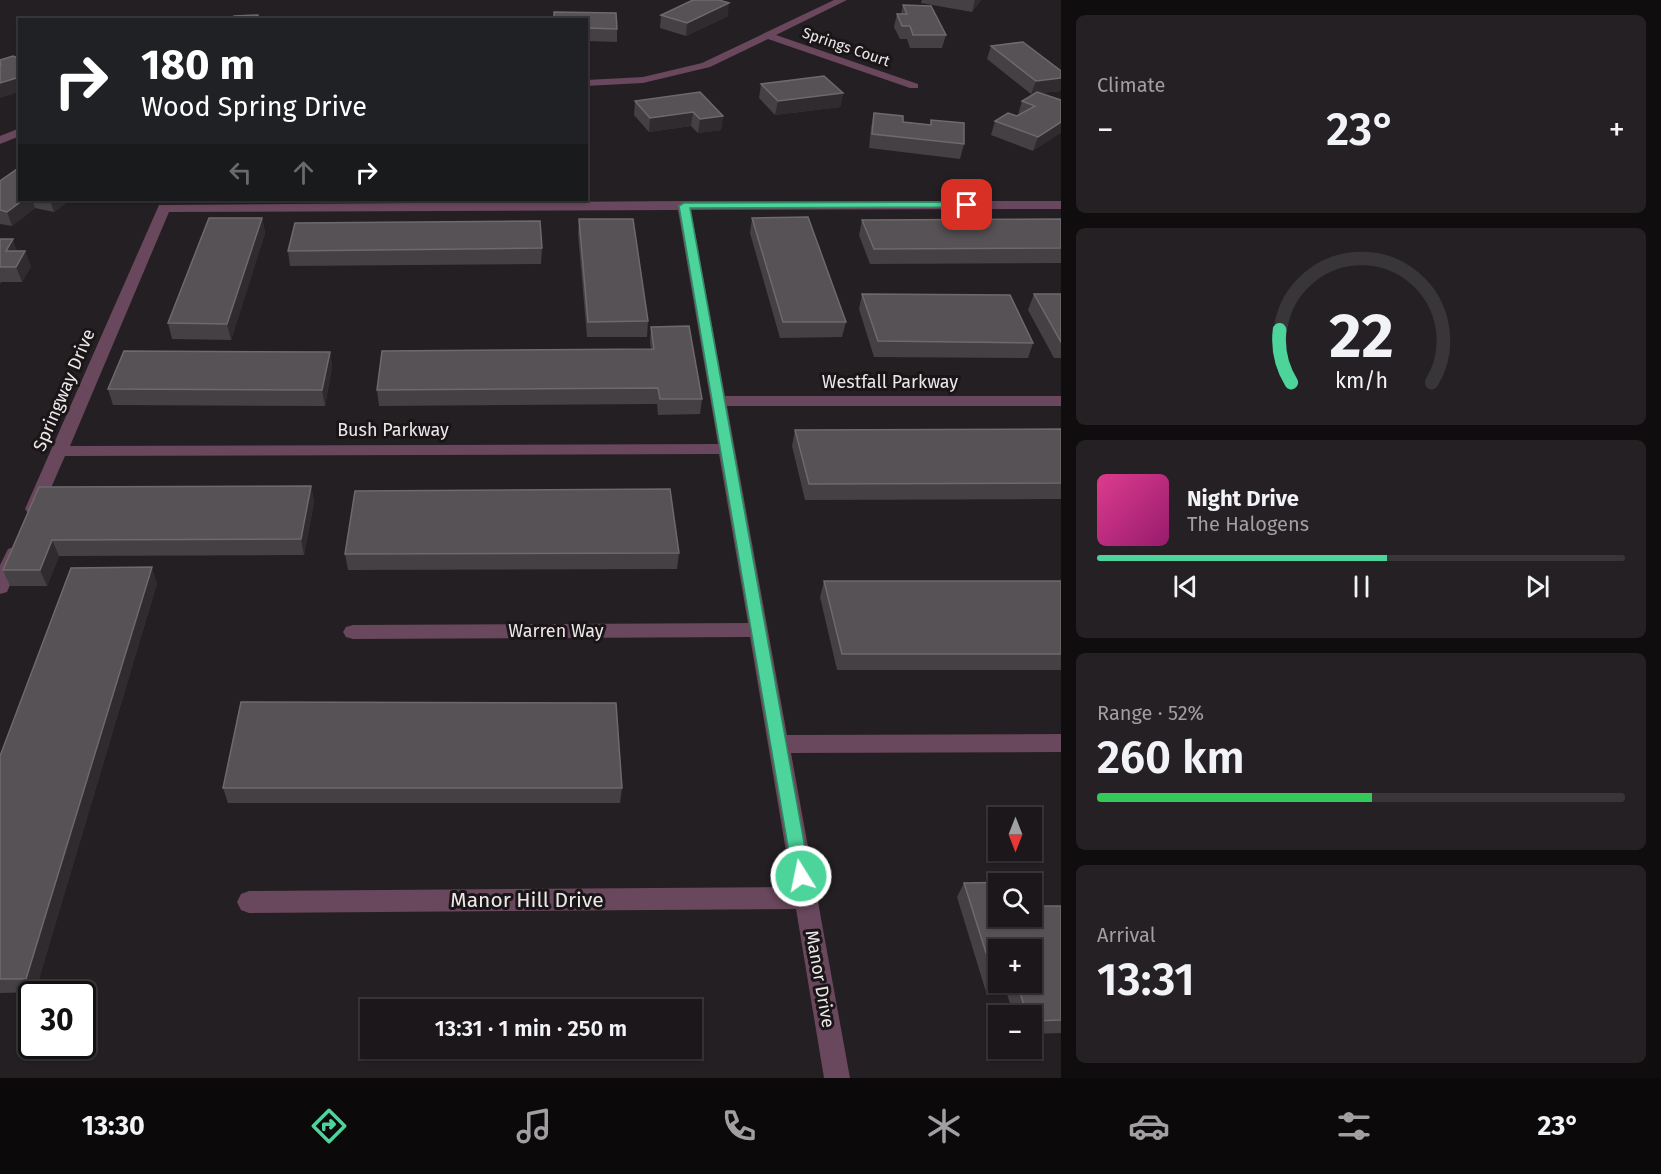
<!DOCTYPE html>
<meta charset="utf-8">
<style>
:root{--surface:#1b171a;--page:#242023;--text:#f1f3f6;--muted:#a09fa2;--line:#393639;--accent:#4cd49b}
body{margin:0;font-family:"Fira Sans",sans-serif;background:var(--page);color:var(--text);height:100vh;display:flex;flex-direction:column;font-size:22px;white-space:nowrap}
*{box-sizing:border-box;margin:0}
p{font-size:20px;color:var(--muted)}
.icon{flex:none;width:33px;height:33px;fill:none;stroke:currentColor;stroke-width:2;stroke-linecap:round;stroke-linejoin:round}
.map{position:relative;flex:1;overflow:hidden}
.side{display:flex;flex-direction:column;gap:15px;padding:15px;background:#0f0d0e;width:600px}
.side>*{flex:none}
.top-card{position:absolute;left:18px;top:18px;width:570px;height:183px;border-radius:0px;box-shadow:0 2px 4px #0004,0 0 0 2px var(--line);background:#202124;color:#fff;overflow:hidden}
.needle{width:39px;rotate:180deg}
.tools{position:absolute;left:988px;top:807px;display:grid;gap:12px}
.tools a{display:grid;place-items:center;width:54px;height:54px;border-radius:0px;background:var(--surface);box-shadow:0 2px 4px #0004,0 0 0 2px var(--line);font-size:30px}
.speed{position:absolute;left:18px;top:981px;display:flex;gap:12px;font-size:30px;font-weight:700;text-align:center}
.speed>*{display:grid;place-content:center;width:78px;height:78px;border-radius:50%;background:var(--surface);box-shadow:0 2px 4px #0004,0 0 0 2px var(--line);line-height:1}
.speed .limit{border:3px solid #111;border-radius:9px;background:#fff;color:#111}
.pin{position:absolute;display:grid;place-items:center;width:51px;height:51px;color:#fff;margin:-26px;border-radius:12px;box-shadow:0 3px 9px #0006}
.me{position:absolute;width:66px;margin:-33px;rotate:350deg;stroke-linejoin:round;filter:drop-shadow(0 0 4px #0008)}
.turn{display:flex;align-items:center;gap:21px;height:126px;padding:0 24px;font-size:27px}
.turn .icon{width:78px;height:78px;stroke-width:2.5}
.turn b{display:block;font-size:42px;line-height:51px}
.lanes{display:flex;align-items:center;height:57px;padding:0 24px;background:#0003;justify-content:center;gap:30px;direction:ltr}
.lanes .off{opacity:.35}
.big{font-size:45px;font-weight:600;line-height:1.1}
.side .tile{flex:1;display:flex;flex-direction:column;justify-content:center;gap:9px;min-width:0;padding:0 21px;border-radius:9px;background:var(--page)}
.side .dial{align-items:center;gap:0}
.dial svg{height:156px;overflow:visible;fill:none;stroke:var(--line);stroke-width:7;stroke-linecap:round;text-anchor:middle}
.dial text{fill:var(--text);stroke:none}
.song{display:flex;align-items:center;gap:18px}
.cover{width:72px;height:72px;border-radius:9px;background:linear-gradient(135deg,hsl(330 70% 55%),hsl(320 70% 35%))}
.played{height:6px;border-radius:3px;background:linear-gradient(90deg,var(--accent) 55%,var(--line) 55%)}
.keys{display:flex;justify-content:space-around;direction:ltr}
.heat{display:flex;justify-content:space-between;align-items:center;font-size:33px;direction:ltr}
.charge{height:9px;border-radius:4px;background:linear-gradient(90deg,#34c759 52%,var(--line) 0)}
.trip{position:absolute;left:360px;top:999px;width:342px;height:60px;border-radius:0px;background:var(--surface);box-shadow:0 2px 4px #0004,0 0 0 2px var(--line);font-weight:600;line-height:60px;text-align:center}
.dock{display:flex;height:96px;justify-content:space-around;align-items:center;background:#0b090a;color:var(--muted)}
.dock .icon{width:42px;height:42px}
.dock .on{color:var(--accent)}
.dock b{font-size:27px;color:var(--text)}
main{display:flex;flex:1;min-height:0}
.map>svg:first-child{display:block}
</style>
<main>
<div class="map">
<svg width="1061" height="1078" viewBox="0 0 1061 1078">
<rect width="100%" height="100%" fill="#241f22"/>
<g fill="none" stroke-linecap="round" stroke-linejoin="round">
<g fill="#69475c" fill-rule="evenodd">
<polygon points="834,0 847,0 776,35 918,84 918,88 910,88 768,39 710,67 643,83 586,86 586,80 643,77 702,63"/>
<polygon points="20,128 20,136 0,144 0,136"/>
<path d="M684 201H1061V209L691 210 725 396H1061V406H727L787 735 1061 734V752L791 753 850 1078H824L796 909 249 913 241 910 237 902 241 894 249 891 792 887 750 637 353 639 346 637 343 632 346 627 353 625 748 623 719 454 65 456 40 513H28L25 509 159 205ZM678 210 718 444 70 446 169 212Z"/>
<polygon points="14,547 20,549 23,554 7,592 0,594 0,565 8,549"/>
</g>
</g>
<g fill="#454043" fill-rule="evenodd">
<polygon points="922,0 981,0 972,12 921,3"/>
<polygon points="903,5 946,35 942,48 910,48 907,39 900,39 894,27 897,14 901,14"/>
<polygon points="661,15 728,16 686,36 660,28"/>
<polygon points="586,20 617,29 617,42 586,41"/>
<polygon points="991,46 1061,91 1041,93 1061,100 1033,151 991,135 995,121 1019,115 1018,115 1022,101 1034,94 1031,94 987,59"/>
<polygon points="761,84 843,93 840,107 775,115 759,98"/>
<polygon points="635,101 723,116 721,130 698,133 691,126 649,132 634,115"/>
<polygon points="874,113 903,122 930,125 931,120 964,144 960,159 869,148 871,127"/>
<polygon points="0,181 20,200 70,200 54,212 35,208 12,226 0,224"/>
<polygon points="262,218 265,233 231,340 172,339 168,323"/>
<polygon points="752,218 846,322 842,337 780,338 750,233"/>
<polygon points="579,219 648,321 647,337 587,337 578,234"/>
<polygon points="1061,219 1061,263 870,264 859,235 862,220"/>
<polygon points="0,239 17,251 31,266 22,282 1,282 0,284"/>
<polygon points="542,248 541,264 290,266 288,251"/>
<polygon points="862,294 1033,343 1028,358 874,357 859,309"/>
<polygon points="1034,294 1061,294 1061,358 1054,358 1028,310"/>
<polygon points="651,327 702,399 700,414 658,415 657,404 379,406 377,390 651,349 650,342"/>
<polygon points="330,352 332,367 325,406 113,405 108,389"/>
<polygon points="1061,429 1061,499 805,500 792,446 795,430"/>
<polygon points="311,486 314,502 304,555 59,556 47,586 10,586 3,570 39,487"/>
<polygon points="679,553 677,569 348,570 345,554"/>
<polygon points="824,581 1061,581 1061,670 837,670 820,597"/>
<polygon points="157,583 35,992 0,993 0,756"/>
<polygon points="223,788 622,788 620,803 228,803"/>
<path d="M964 883 999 916 1061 906V1033L1032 1034V1016H1014L1006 991 986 992 957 897ZM999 950 1032 982H999Z"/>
</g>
<g fill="#302b2e">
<polygon points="975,0 981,0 972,12"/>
<polygon points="729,3 728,16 686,36 687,23"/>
<polygon points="20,77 20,92 0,98 0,83"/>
<polygon points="1061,78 1061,91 1031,94 1036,81"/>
<polygon points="843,93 840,107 775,115 778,101"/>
<polygon points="693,112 691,126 649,132 650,118"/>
<polygon points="723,116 721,130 698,133 700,119"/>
<polygon points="1061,122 1061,133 1033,151 1038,137"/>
<polygon points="23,200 32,200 35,208 12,226 7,212"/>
<polygon points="50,200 70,200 54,212"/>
<polygon points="262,218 265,233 231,340 227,324"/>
<polygon points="13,239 18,254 6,251"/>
<polygon points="25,251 31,266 22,282 16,267"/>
<polygon points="330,352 332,367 325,406 322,390"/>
<polygon points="311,486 314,502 304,555 301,539"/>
<polygon points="52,540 59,556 47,586 40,570"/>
<polygon points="152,567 157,583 35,992 26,979"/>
</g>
<g fill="#575255" stroke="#6e696c" stroke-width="1.5">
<polygon points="693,0 719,0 729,3 687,23 661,15"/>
<polygon points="903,5 931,6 946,35 913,35 910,26 902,26 897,14 907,14"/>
<polygon points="554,12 616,13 617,29 586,28 586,20 554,20"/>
<polygon points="258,15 258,20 234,20 234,16"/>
<polygon points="1023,42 1061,71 1061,78 1036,81 991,46"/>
<polygon points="13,56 20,59 20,77 0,83 0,65 1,65 0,60"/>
<polygon points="824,76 843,93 778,101 761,84"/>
<polygon points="700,92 723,116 700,119 693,112 650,118 635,101"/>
<polygon points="1037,92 1061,100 1061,122 1038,137 995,121 1008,113 1017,116 1035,106 1022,101"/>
<polygon points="874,113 903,116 903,122 931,125 931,120 964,123 964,144 872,134"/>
<polygon points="20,167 20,200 23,200 7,212 0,210 0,181"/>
<polygon points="808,217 846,322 783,322 752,218"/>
<polygon points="209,218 262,218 227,324 168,323"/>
<polygon points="579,219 633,219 648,321 588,322"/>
<polygon points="1061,219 1061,248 874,249 862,220"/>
<polygon points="540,221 542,248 288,251 295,223"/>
<polygon points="0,239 13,239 6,251 25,251 16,267 0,267"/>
<polygon points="862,294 1010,295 1033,343 878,341"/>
<polygon points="1034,294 1061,294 1061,342"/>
<polygon points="689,326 702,399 660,399 658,388 377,390 382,351 654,349 651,327"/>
<polygon points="124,351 330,352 322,390 108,389"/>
<polygon points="1061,429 1061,483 809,484 795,430"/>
<polygon points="311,486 301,539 52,540 40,570 3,570 39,487"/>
<polygon points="670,489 679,553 345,554 355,491"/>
<polygon points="152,567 26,979 0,979 0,756 71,568"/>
<polygon points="824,581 1061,581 1061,654 842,654"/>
<polygon points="241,702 616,703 622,788 223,788"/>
<polygon points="1019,882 1019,884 999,884 999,916 1032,916 1032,906 1061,906 1061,1020 1032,1021 1032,1016 1027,1016 1017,982 1032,982 1032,950 999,950 999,978 994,978 964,883"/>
</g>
<polygon fill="#4cd49b" stroke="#318a65" stroke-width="1.5" points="967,202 970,203 970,207 690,208 810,876 808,882 801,884 795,882 793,876 679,206 684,203"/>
<g text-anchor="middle" stroke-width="6" stroke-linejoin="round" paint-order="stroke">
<g font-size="15" fill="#ece8ea" stroke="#1a1618">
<text transform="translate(846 47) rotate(19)" y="5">Springs Court</text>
</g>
<g font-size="18" fill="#ece8ea" stroke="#1a1618">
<text x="890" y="388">Westfall Parkway</text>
<text transform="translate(64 390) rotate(-67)" y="6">Springway Drive</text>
<text x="393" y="436">Bush Parkway</text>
<text x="556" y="637">Warren Way</text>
<text transform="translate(820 979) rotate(80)" y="6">Manor Drive</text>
</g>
<g font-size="21" fill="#ece8ea" stroke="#1a1618">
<text x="527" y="907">Manor Hill Drive</text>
</g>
</g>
</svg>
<div class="tools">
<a><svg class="needle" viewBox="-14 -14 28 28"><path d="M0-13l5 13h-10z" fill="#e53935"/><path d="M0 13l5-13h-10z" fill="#a09fa2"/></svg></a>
<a><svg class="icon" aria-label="search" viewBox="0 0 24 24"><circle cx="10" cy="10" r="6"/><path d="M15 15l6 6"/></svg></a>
<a>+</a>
<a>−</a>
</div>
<div class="speed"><div class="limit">30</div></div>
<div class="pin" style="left:967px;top:205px;background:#d93025"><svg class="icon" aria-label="arrive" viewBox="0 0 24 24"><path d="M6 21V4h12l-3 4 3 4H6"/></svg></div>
<svg class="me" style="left:801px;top:876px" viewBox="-20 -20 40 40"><circle r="17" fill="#4cd49b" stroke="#fff" stroke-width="3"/><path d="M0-11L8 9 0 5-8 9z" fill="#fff"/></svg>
<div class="trip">13:31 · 1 min · 250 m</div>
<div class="top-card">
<div class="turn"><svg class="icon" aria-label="right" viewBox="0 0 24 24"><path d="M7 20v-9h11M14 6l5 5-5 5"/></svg><div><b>180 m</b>Wood Spring Drive</div></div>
<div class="lanes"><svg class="icon off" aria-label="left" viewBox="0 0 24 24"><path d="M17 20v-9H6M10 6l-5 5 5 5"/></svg><svg class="icon off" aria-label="ahead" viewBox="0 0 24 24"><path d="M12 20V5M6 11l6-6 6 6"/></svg><svg class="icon" aria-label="right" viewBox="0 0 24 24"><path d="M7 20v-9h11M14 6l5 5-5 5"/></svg></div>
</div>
</div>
<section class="side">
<div class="tile"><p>Climate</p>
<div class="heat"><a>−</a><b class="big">23°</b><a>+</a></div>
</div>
<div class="tile dial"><svg viewBox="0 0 100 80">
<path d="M14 69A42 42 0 1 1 86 69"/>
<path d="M14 69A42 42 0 0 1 8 42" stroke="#4cd49b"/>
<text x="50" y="56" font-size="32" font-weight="700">22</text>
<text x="50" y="72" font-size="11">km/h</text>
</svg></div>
<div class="tile">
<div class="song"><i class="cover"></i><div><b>Night Drive</b><p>The Halogens</p></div></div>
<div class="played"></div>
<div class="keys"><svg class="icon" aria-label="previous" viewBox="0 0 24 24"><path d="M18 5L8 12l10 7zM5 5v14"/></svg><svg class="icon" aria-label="pause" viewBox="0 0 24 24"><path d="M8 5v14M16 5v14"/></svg><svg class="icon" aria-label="next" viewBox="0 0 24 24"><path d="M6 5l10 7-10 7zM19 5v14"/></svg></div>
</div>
<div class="tile"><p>Range · 52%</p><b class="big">260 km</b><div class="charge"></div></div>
<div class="tile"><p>Arrival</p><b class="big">13:31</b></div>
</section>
</main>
<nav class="dock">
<b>13:30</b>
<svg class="icon on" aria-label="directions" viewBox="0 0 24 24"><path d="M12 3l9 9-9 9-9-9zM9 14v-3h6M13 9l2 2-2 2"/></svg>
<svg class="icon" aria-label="music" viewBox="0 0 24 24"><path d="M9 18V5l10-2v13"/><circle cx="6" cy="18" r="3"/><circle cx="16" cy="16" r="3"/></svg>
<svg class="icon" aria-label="phone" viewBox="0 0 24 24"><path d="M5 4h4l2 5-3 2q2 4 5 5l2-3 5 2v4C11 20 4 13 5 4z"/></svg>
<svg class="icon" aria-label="climate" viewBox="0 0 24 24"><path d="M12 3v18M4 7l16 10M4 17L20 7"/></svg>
<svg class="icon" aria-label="car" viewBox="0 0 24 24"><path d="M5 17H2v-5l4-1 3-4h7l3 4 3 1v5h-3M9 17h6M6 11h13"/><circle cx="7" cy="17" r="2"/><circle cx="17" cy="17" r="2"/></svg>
<svg class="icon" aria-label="filters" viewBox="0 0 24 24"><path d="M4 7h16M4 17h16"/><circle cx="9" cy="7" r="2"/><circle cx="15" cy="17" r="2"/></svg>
<b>23°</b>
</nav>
